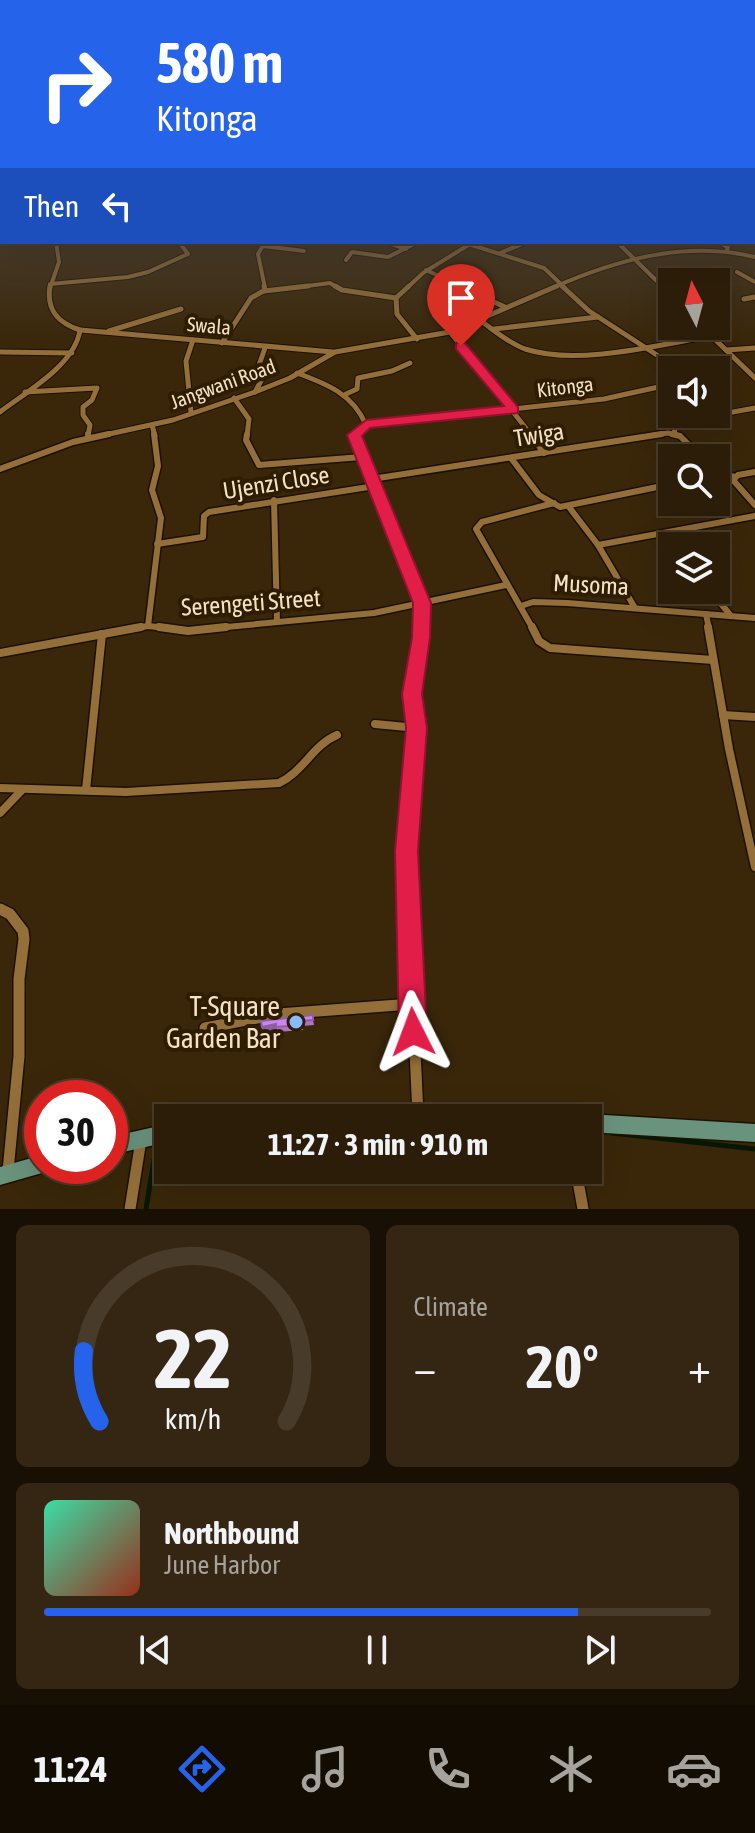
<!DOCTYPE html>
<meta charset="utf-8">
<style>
:root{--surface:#2c1d08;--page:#342612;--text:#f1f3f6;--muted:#a6a29c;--line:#483b29;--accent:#2563eb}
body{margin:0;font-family:"Asap Condensed",sans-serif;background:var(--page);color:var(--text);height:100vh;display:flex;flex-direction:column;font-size:30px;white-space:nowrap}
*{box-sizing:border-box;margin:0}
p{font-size:26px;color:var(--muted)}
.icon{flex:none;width:44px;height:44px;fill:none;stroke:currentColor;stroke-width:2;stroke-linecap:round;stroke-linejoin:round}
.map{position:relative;height:1209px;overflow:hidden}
.details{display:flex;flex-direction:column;gap:16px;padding:16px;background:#181004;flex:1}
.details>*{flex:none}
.hud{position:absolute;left:0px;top:0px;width:756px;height:244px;box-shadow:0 8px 32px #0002,0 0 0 2px var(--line);background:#2563eb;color:#fff;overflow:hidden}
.needle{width:52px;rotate:354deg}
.controls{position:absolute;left:658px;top:268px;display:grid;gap:16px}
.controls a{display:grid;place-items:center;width:72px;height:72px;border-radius:0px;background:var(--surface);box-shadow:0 8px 32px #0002,0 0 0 2px var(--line);font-size:40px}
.speed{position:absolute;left:24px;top:1080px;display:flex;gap:16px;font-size:40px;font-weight:700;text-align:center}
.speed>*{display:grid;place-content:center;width:104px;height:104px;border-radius:50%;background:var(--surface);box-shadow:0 8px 32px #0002,0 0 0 2px var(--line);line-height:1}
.speed .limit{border:12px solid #d22;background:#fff;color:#111}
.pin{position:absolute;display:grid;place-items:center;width:68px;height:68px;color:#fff;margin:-82px -34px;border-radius:50% 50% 50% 0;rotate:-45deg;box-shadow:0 0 8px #0007}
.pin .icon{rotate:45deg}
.me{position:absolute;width:88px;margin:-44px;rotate:357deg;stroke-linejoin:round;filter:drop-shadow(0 0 6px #0008)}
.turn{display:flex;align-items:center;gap:28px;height:168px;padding:0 24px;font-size:36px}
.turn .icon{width:104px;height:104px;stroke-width:2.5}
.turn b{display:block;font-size:56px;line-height:68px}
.then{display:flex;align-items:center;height:76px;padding:0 24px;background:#0003;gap:16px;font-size:30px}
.big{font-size:60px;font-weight:700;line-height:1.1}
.details .card{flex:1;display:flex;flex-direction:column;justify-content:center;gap:12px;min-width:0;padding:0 28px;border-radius:12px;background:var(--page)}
.details .dial{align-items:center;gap:0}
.dial svg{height:208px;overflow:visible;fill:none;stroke:var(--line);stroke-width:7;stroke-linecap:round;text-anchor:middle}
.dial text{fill:var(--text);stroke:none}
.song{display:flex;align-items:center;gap:24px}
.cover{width:96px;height:96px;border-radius:12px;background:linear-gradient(135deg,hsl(160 70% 55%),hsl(10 70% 35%))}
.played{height:8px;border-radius:4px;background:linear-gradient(90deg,var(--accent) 80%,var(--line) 80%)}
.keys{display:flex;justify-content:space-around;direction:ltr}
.heat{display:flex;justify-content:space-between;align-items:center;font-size:44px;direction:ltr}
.details .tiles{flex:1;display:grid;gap:16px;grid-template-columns:1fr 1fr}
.card:last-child{grid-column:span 2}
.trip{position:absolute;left:154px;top:1104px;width:448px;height:80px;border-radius:0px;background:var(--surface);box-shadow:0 8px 32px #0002,0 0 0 2px var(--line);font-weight:700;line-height:80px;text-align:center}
.dock{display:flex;height:128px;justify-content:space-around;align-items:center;background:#120c03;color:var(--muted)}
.dock .icon{width:56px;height:56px}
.dock .on{color:var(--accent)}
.dock b{font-size:36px;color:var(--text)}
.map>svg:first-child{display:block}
</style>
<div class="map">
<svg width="755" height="1209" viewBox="0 0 755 1209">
<rect width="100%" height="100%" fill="#3a270a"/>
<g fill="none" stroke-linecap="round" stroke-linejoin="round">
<g stroke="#061900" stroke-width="5">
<polyline points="612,1133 755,1149"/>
<polyline points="157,1147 168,1145"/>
<polyline points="146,1209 154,1160 160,1146"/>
</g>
<g stroke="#1c1102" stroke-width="6">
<g id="minor-far4">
<polyline points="386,242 406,249"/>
<polyline points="462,242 544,268 565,288"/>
<polyline points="617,242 664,288"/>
<polyline points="717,242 728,247 727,250"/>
<polyline points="263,246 304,251"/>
<polyline points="500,253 527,242"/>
<polyline points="346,260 352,252 388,257 418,242"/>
<polyline points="426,270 464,288"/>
<polyline points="737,272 755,282"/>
<polyline points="50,284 128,277 148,272 188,254 179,242"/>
<polyline points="50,288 59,262 56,242"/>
<polyline points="265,288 258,254 265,242"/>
<polyline points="291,288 330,283 338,288"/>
<polyline points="407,288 423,273 470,244"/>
<path d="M552 288C616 260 685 240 755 257"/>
</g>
</g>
<g stroke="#1c1102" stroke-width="7">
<g id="minor-far3">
<polyline points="335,286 342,290 396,298"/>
<polyline points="409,286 396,298 397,314 417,339"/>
<polyline points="459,286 505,307"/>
<polyline points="562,286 589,311 680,370"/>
<polyline points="661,286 672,296"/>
<polyline points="264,291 308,286"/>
<polyline points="744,299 755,297"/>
<path d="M478 319C493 329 508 343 525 349 578 366 657 345 711 336"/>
<polyline points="701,326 755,378"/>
<polyline points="494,329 598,317"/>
<polyline points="80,330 333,352"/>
<polyline points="109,331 181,309"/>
<polyline points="450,332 532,436"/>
<polyline points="222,343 251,298 265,290 264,286"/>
<polyline points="726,350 755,348"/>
<polyline points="0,352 72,353"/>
<path d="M297 373C327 384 353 394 366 425L354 436"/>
<polyline points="25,392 97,388 92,400 83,407 83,415 90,425 88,436"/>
<polyline points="255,392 262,379 259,365 265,348"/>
<polyline points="346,394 357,389 358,378 392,371 410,363"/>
<polyline points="234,398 249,419 247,436"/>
<path d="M0 412C26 392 75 365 80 330 58 323 46 310 50 286"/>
<polyline points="191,412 186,361 193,340"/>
<polyline points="152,425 155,436"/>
<polyline points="366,425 604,399 672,384"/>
<polyline points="674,434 676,424 684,421 755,408"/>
<polyline points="100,436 173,420 255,392 290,378 335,352 450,332 557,286"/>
<polyline points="649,436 668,433 680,436"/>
</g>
</g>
<g stroke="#1c1102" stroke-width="9">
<g id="minor-far2">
<polyline points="88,434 89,438"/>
<polyline points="247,434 246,440 259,465 362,457"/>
<polyline points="355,434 422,603 421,629"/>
<polyline points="530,434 544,453"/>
<polyline points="672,434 680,436 702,458"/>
<polyline points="511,458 539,495 560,507 672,484"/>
<polyline points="0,469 73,442 109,434"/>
<polyline points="716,471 735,477"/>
<polyline points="755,472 738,475 733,480 755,505"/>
<polyline points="372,479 662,434"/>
<polyline points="274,500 277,621"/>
<polyline points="569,507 598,545 635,608"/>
<polyline points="664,534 674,546"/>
<polyline points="157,544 203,537 204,516 209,512 375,486"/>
<polyline points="598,545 755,516"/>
<polyline points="710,590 731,616"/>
<polyline points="521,606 533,602 567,603 755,618"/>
<polyline points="706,614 709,629"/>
<polyline points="148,626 161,518 152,490 158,466 154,434"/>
<polyline points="130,629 148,626 175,629"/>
<polyline points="205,629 374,613 506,585"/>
<polyline points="533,629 476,529 482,522 554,503"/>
</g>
</g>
<g stroke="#1c1102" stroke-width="11">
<g id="minor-far1">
<polyline points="159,627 188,631 226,627"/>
<polyline points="532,627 539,641 550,648 713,660"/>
<polyline points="708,627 729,749 755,867"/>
<polyline points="0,653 141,627"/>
<polyline points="723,715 755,717"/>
<polyline points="375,724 417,728"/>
<path d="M0 788 126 792 279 783C303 772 313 745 337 735"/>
<polyline points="86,790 102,634"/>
<polyline points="0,813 22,790"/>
<polyline points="407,881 406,851 417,728 412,694 421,627"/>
</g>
</g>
<g stroke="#1c1102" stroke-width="14">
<g id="minor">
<polyline points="407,879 418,1115"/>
<polyline points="0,909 10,914 23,931 24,939 19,979 19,1056 8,1171"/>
<polyline points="205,1028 278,1014 412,1004"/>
<polyline points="576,1170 583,1209"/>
<polyline points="130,1209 141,1140"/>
</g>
</g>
<g stroke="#1c1102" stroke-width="3">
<g id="primary">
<polygon points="493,1107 524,1109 530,1112 533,1118 380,1118 383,1112 389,1109"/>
<polygon points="588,1114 755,1124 755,1142 588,1132 588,1118 581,1118"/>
<polygon points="168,1124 168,1142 110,1155 110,1137"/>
<polygon points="42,1155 42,1166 50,1166 49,1171 0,1185 0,1167"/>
</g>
</g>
<use href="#minor-far4" stroke="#956f3a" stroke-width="4"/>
<use href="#minor-far3" stroke="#956f3a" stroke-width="5"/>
<use href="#minor-far2" stroke="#956f3a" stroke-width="6"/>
<use href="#minor-far1" stroke="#956f3a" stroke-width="8"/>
<use href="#minor" stroke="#956f3a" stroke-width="11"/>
<use href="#primary" fill="#6a937d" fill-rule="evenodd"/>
</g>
<polygon fill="#af73ca" points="313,1020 314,1025 302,1026 303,1030 277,1032 277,1029 263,1032 261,1021"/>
<polygon fill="#8e5ea4" points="276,1024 277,1029 263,1032 262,1027"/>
<polygon fill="#cb86eb" stroke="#8e5ea4" stroke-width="2" points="313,1015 313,1020 302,1021 302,1025 276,1027 276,1024 262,1027 261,1021"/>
<linearGradient id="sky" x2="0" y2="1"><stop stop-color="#201506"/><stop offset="0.51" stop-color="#4f473e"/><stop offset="1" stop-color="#4f473e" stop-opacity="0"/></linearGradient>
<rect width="755" height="342" fill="url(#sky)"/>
<polygon fill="#e11d48" stroke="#92132f" stroke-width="2" points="456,343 465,343 518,407 518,413 370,428 362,436 431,603 430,638 422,694 427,728 418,851 427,1032 423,1042 413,1046 403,1042 399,1032 395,851 406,728 402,694 412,638 413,603 347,435 366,420 504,406 456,349"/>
<circle fill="#87bbfb" stroke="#2f1d01" stroke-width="3" cx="296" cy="1022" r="8"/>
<g text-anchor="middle" stroke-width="8" stroke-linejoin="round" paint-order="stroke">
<g font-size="20" fill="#f5e1c6" stroke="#2f1d01">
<text transform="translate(209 326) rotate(5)" y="7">Swala</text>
<text transform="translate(223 384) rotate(-20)" y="7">Jangwani Road</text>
<text transform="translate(565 387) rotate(-7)" y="7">Kitonga</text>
</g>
<g font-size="24" fill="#f5e1c6" stroke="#2f1d01">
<text transform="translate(539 435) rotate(-9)" y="8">Twiga</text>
<text transform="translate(276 483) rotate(-9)" y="8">Ujenzi Close</text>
<text transform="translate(591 585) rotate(3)" y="8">Musoma</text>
<text transform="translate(251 603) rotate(-4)" y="8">Serengeti Street</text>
</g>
<g font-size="28" fill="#f5e1c6" stroke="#2f1d01" text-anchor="end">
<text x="280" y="1016">T-Square<tspan x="280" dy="32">Garden Bar</tspan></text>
</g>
</g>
</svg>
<div class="controls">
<a><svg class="needle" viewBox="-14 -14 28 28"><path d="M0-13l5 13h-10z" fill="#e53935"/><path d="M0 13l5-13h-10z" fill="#a6a29c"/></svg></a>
<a><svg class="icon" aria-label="sound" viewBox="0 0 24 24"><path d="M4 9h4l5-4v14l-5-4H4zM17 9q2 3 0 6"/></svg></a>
<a><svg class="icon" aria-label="search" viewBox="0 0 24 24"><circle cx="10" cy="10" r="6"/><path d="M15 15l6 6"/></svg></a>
<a><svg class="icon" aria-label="layers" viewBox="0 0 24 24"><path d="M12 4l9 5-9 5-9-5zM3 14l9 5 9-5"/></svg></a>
</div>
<div class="speed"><div class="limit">30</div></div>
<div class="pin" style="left:461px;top:346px;background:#d93025"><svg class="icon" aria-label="arrive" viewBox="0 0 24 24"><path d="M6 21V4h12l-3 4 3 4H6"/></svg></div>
<svg class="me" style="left:413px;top:1032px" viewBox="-20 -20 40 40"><path d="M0-17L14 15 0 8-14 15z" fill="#e11d48" stroke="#fff" stroke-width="4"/></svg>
<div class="trip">11:27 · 3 min · 910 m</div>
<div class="hud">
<div class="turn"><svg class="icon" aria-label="right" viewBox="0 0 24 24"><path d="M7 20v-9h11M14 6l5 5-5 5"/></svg><div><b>580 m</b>Kitonga</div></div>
<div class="then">Then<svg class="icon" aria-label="left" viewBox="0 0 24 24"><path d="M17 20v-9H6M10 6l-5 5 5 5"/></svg></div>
</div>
</div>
<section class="details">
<div class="tiles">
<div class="card dial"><svg viewBox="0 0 100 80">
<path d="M14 69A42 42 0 1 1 86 69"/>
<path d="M14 69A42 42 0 0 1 8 42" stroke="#2563eb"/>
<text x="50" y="56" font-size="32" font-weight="700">22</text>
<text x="50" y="72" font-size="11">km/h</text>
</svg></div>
<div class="card"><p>Climate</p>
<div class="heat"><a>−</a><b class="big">20°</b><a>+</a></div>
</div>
<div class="card">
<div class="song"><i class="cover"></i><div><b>Northbound</b><p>June Harbor</p></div></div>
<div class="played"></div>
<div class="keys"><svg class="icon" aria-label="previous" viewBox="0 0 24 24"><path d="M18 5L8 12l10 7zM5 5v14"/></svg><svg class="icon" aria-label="pause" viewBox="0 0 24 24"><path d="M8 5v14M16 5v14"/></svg><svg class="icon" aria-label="next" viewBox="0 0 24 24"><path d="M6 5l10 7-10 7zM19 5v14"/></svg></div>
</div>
</div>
</section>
<nav class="dock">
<b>11:24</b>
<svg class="icon on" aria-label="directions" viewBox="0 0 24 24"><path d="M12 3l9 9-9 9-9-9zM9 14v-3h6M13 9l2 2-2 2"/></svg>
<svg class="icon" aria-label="music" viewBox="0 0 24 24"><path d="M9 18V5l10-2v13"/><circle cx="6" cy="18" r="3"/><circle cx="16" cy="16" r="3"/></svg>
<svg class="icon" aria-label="phone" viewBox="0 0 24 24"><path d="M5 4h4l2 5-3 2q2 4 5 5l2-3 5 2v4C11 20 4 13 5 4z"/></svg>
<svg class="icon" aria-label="climate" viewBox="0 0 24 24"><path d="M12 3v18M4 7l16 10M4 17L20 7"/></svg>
<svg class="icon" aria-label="car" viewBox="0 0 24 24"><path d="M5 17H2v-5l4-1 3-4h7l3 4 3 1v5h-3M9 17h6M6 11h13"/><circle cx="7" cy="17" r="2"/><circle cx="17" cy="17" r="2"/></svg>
</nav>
